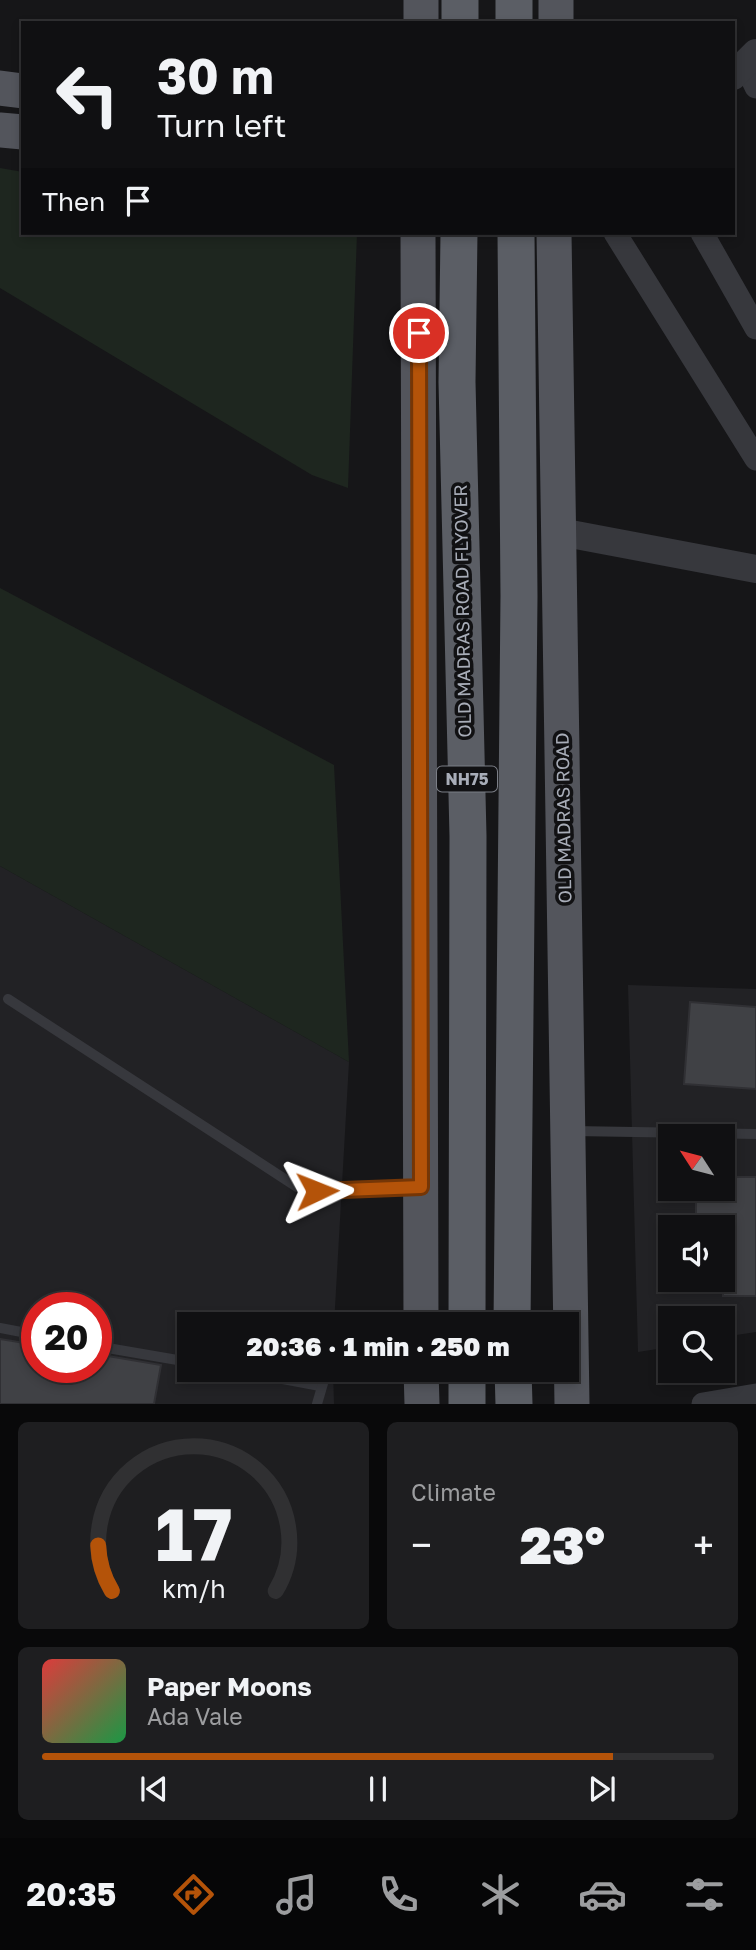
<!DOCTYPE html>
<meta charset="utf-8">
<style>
:root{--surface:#101012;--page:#1e1e20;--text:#f1f3f6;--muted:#9c9d9f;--line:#303032;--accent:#b45309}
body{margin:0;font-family:"Golos Text",sans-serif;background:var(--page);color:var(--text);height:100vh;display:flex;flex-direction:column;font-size:26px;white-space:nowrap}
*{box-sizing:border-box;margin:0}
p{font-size:23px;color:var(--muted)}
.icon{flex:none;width:38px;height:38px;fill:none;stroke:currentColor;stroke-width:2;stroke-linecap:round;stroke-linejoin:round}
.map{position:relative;height:1404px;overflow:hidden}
.drawer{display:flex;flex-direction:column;gap:18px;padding:18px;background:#09090a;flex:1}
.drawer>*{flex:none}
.banner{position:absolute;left:21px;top:21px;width:714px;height:214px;border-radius:0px;box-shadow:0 4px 10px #0003,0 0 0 2px var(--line);background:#101012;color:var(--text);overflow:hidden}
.needle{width:46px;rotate:306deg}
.controls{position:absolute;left:658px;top:1124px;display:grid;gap:14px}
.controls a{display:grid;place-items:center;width:77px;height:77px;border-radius:0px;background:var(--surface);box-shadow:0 4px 10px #0003,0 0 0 2px var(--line);font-size:35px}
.speed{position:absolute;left:21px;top:1292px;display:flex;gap:14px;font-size:35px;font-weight:700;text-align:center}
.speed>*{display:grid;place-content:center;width:91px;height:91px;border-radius:50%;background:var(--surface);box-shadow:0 4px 10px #0003,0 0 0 2px var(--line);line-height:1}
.speed .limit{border:10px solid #d22;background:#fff;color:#111}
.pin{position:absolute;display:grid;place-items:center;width:60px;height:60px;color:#fff;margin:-30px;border:4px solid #fff;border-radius:50%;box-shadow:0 2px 7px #0007}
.me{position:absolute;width:77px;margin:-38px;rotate:88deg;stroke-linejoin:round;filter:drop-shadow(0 0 5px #0008)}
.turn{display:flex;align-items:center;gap:24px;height:147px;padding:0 21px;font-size:32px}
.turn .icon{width:91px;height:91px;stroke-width:2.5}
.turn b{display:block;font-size:49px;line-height:60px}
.then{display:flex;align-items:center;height:66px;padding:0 21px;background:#0003;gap:14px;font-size:26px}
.big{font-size:52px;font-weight:800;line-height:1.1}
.drawer .tile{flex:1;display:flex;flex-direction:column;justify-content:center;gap:10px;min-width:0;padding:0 24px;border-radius:10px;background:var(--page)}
.drawer .dial{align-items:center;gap:0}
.dial svg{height:182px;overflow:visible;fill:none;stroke:var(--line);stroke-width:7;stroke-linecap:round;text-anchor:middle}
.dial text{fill:var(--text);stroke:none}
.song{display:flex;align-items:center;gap:21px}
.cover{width:84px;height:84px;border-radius:10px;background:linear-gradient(135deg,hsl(0 70% 55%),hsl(140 70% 35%))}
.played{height:7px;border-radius:4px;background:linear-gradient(90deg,var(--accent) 85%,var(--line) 85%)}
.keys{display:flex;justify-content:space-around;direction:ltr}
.heat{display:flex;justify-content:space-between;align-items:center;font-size:38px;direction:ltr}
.drawer .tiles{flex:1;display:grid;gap:18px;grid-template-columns:1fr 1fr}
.tile:last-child{grid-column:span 2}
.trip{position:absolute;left:177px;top:1312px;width:402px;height:70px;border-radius:0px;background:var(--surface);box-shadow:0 4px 10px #0003,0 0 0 2px var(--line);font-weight:800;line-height:70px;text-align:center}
.tabs{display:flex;height:112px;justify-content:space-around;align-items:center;background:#060607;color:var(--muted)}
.tabs .icon{width:49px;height:49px}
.tabs .selected{color:var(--accent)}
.tabs b{font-size:32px;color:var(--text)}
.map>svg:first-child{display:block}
</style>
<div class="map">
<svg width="756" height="1404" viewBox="0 0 756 1404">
<rect width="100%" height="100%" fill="#161618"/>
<g fill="#222225" fill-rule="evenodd">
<path d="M0 866 349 1062 334 1325H189V1370H333L334 1404H0ZM37 1307H96V1367H37Z"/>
<path d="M628 985 756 989V1332L723 1337V1318H670V1347L638 1352ZM670 1136H723V1188H670ZM670 1227H723V1279H670Z"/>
</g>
<g fill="#1e261f">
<polygon points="0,168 23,172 23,233 357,233 348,488 312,475 0,288"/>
<polygon points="0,588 334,765 349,1062 0,866"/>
</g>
<g fill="#404145" stroke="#303034" stroke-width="2">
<polygon points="690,1002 756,1007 756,1089 684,1084"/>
<polygon points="723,1177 756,1177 756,1296 723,1296 723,1227 696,1227 696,1188 723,1188"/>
<polygon points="0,1339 37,1345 37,1367 96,1367 96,1354 161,1365 154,1404 0,1404"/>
</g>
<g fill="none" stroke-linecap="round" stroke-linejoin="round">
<g stroke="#37383d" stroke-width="10">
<polyline points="8,999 297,1187 317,1191 418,1187"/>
<polyline points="573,1131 756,1134"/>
<polyline points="0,1328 37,1335"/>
<polyline points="96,1346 189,1362"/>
<polyline points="234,1370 320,1386"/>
<polyline points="317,1404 324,1380 351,1370"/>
</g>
<g stroke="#37383d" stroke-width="23">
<polyline points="745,64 756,87"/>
<polyline points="615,233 756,459"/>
<polyline points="702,233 756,328"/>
<polyline points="703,1404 756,1395"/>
</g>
<g stroke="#37383d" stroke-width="28">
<polyline points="733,76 756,53"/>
<polyline points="560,532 756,569"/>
</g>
<g stroke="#53555c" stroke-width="35">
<polyline points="421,23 421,0"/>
<polyline points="556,23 556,0"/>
<polyline points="0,88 23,91"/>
<polyline points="0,130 23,132"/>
<polyline points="418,233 421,1325"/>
<polyline points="554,233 572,1404"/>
<polyline points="421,1370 422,1404"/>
</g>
<g stroke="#5b5e65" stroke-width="37">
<polyline points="460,0 460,23"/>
<polyline points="514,0 514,23"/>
<polyline points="459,233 457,382 468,836 467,1325"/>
<polyline points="512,1325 519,596 516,233"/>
<polyline points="513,1370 514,1404"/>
<polyline points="467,1404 467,1370"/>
</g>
</g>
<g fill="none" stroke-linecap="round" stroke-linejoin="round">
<g stroke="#753606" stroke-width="18">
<polyline id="route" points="317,1191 421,1187 419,333"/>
</g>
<use href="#route" stroke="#b45309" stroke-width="12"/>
</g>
<g text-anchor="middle" stroke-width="7" stroke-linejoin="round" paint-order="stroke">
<rect fill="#111113" stroke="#7b7e86" stroke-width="2" x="437" y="766.5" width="60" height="25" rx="5"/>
<g font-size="16" font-weight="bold" fill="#a8adb8">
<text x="467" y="785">NH75</text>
</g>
<g font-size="18" fill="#a8adb8" stroke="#111113">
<text transform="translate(463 611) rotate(-91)" y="6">OLD MADRAS ROAD FLYOVER</text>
<text transform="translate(564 818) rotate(-91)" y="6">OLD MADRAS ROAD</text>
</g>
</g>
</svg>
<div class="controls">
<a><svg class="needle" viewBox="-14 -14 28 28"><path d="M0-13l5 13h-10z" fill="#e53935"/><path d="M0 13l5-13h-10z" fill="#9c9d9f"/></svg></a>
<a><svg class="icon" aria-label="sound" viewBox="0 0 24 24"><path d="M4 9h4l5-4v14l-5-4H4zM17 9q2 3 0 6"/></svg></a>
<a><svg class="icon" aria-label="search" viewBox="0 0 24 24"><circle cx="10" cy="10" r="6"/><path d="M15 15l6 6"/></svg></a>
</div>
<div class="speed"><div class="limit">20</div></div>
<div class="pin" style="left:419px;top:333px;background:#d93025"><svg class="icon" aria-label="arrive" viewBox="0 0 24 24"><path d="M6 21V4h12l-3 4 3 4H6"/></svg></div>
<svg class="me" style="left:317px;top:1191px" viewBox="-20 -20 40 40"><path d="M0-17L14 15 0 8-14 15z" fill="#b45309" stroke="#fff" stroke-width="4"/></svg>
<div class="trip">20:36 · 1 min · 250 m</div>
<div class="banner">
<div class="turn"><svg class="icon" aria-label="left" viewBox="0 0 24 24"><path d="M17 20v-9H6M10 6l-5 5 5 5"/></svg><div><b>30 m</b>Turn left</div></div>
<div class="then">Then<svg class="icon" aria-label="arrive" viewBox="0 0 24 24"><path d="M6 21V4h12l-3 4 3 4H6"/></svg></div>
</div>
</div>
<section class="drawer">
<div class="tiles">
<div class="tile dial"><svg viewBox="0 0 100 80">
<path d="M14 69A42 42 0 1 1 86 69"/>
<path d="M14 69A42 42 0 0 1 8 49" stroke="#b45309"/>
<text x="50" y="56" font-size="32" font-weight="700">17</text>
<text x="50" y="72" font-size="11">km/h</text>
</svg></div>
<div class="tile"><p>Climate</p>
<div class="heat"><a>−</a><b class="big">23°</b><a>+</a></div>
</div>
<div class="tile">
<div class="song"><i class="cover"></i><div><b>Paper Moons</b><p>Ada Vale</p></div></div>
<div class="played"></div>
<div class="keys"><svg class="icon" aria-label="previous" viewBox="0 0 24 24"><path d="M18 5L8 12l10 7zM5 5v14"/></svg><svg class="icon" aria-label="pause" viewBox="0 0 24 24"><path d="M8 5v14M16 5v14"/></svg><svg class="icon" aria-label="next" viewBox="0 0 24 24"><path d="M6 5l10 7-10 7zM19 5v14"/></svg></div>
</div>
</div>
</section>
<nav class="tabs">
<b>20:35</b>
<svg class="icon selected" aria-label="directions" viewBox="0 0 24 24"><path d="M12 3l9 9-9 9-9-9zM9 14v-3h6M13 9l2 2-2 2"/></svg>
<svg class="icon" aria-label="music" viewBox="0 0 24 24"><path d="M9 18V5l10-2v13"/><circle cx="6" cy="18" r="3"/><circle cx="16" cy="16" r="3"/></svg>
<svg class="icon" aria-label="phone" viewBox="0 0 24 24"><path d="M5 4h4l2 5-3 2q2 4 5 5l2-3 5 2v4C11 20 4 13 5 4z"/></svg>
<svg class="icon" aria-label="climate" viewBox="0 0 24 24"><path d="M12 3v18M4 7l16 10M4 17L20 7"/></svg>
<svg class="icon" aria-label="car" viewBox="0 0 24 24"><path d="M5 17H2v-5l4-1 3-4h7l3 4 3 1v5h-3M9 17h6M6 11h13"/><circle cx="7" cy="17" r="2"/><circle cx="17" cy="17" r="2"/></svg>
<svg class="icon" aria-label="filters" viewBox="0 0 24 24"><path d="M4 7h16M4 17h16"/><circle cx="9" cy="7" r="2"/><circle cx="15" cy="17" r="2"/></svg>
</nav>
